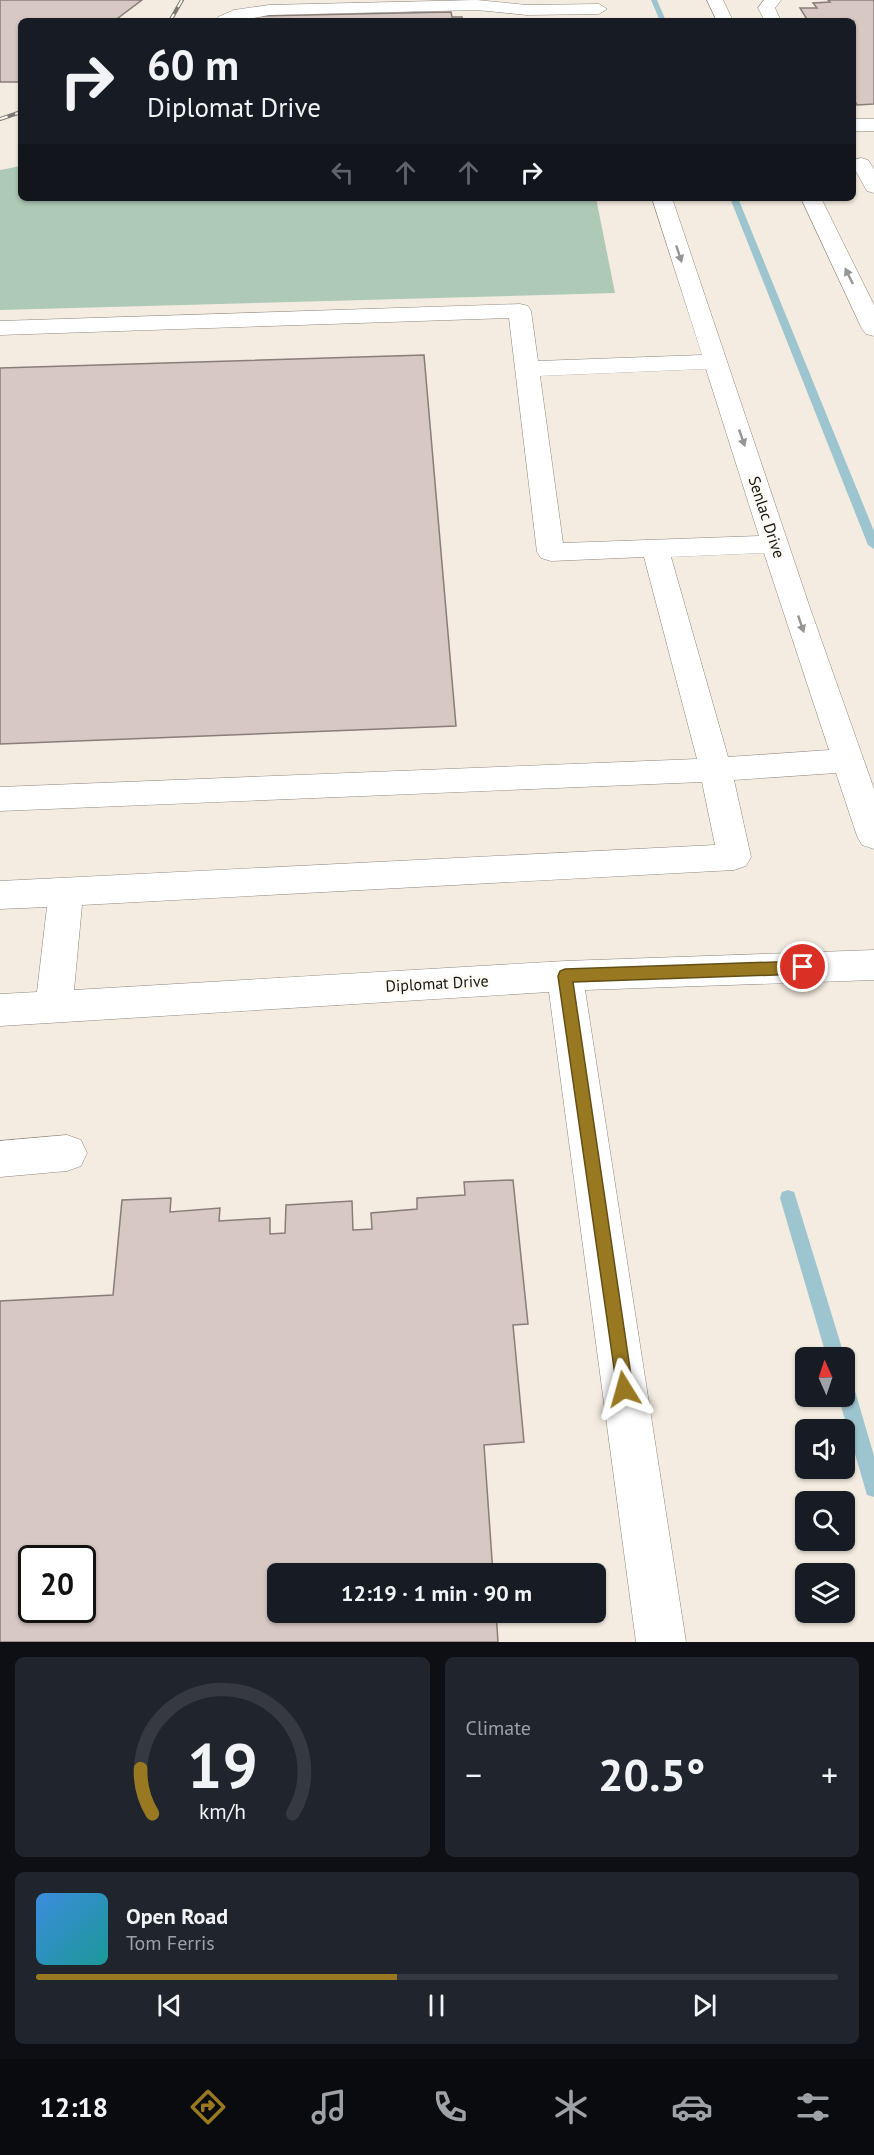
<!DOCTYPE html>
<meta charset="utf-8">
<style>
:root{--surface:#171b24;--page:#20242c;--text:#f1f3f6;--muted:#9ea1a6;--line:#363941;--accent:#987922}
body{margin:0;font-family:"PT Sans",sans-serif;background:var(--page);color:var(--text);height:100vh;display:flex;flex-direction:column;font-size:22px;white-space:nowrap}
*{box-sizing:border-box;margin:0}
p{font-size:20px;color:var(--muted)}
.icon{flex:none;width:33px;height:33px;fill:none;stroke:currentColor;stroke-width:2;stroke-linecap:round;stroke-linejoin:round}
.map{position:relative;height:1642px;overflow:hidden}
.side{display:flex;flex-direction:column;gap:15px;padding:15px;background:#0d0f14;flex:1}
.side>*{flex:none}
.banner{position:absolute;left:18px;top:18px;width:838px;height:183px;border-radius:9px;box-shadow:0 2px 4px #0004;background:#171b24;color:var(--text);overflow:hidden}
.needle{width:39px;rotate:357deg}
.fabs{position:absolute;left:795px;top:1347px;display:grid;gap:12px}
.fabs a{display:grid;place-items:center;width:60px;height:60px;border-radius:9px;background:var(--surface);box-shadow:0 2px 4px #0004;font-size:30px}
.speed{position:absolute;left:18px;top:1545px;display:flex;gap:12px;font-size:30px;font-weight:700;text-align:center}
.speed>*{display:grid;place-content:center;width:78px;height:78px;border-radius:50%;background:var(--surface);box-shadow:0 2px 4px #0004;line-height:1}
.speed .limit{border:3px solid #111;border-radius:9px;background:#fff;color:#111}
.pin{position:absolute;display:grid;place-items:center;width:51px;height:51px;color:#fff;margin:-26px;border:3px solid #fff;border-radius:50%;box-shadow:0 2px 6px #0007}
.me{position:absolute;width:66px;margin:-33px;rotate:352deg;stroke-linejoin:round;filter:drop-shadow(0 0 4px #0008)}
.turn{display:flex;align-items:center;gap:21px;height:126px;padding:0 30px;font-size:27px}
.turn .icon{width:78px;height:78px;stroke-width:2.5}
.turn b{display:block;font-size:42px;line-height:51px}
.lanes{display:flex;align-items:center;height:57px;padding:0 30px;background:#0003;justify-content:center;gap:30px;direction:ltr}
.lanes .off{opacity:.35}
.big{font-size:45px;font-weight:700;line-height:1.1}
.side .tile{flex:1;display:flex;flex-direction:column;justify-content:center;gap:9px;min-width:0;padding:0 21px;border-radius:9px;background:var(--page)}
.side .dial{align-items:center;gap:0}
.dial svg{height:156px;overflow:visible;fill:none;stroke:var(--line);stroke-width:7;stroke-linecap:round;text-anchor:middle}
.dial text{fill:var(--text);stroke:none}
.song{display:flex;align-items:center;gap:18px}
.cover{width:72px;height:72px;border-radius:9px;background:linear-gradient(135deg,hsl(210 70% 55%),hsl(180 70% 35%))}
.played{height:6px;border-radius:3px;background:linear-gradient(90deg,var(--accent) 45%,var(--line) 45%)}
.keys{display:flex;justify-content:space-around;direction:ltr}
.heat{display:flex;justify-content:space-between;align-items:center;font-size:33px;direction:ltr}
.side .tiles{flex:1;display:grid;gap:15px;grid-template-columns:1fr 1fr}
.tile:last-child{grid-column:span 2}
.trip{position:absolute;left:267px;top:1563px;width:339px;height:60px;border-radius:9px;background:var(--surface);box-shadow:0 2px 4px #0004;font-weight:700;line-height:60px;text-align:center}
.tab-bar{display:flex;height:96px;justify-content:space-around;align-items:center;background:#090b0e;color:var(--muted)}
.tab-bar .icon{width:42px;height:42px}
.tab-bar .on{color:var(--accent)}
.tab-bar b{font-size:27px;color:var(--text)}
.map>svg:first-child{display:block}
</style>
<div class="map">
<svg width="874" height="1642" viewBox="0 0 874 1642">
<rect width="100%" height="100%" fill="#f4ece1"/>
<polygon fill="#aec9b5" points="21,166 21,198 596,198 615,293 0,310 0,170"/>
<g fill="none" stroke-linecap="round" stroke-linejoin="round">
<g fill="#9dc5d0" fill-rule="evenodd">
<polygon points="651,0 657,0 666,21 660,21"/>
<polygon points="730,198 738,198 874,531 874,549 868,545"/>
<polygon points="788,1190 794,1192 796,1198 845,1358 844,1359 827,1358 780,1198 782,1192"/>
<polygon points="844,1375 850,1378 853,1384 874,1456 874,1497 867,1495 865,1488 838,1396 844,1396"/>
</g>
</g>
<g fill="#d7c8c4" stroke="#8a7c78" stroke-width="1.5" fill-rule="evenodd">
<polygon points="0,0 142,0 114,21 21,21 21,82 0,82"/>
<polygon points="828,0 874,0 874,104 857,105 854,99 854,21 808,21 800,8 817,8 813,3 830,2"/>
<polygon points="451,12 452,17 462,17 462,20 474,21 257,21 257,16"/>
<polygon points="424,355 456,726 0,744 0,368"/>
<path d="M513 1180 528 1324 513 1325 524 1442 484 1445 493 1574H278V1612H496L498 1642H0V1301L113 1295 122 1200 171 1198 170 1212 220 1208 219 1221 270 1218V1234L285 1233 286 1205 352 1201 353 1230 372 1229 371 1213 417 1209V1198L465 1195 464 1182ZM32 1558H82V1610H32Z"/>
</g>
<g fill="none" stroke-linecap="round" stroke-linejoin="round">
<g stroke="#8d867c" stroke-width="1">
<g id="minor">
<polygon points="477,0 527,5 599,4 607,9 599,14 527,15 477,10 269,15 238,21 216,21 218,17 234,10 269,5"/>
<polygon points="707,0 723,0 733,21 717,21"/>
<polygon points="764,0 781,0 775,8 781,21 765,21 758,8"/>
<rect x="854" y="119" width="20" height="12"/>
<polygon points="861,158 868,160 874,169 874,193 867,191 854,168 854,160"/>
<path d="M652 198H672L810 608 874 789V849L862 845 857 836 836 773 734 780 751 857 746 866 734 870 82 905 74 990 565 961 874 950V980L585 990 686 1642H636L549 992 0 1026V994L37 992 47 907 0 909V881L715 845 702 782 0 811V787L697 759 644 557 551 561 541 558 537 552 509 318 0 335V321L520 304 528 306 531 311 538 361 702 355ZM706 369 759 536 563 543 540 376ZM764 553 829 750 728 757 671 557Z"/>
<polygon points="801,198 821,198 874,305 874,336 866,334 862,329"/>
<polygon points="67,1135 81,1140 87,1153 81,1166 67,1171 0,1177 0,1141"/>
</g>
</g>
<use href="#minor" fill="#fff" fill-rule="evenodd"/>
<g stroke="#7c7770" stroke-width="4">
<g id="rail">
<polyline points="170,21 182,0"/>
<polyline points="0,119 21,112"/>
</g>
</g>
<use href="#rail" stroke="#fffaf3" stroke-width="2" stroke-dasharray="8" stroke-linecap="butt"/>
</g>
<defs><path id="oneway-solid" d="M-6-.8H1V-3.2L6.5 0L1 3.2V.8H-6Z" transform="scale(1.5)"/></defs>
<g fill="#969593">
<use href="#oneway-solid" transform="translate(679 254) rotate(72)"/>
<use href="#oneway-solid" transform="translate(849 276) rotate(-116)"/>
<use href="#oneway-solid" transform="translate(742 438) rotate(71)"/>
<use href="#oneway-solid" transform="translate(801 624) rotate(71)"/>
</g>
<polygon fill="#987922" stroke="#634f16" stroke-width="1.5" points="803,961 808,963 810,967 808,972 803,974 573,982 633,1389 631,1396 624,1398 618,1396 558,976 560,971 565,969"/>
<g text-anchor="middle" stroke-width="4.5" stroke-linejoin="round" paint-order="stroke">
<g font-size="16" fill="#161410" stroke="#fffaf3">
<text transform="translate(767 517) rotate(72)" y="6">Senlac Drive</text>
<text transform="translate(437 983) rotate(-3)" y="6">Diplomat Drive</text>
</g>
</g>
</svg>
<div class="fabs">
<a><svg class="needle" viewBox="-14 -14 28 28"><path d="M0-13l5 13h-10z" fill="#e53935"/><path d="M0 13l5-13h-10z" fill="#9ea1a6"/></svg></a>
<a><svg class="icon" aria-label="sound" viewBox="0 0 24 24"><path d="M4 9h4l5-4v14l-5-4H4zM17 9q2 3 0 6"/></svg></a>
<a><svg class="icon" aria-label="search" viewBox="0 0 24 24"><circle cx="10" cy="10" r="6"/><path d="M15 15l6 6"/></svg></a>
<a><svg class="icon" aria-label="layers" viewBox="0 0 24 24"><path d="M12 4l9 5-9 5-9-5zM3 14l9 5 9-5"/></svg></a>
</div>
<div class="speed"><div class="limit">20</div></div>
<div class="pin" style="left:803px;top:967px;background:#d93025"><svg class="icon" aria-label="arrive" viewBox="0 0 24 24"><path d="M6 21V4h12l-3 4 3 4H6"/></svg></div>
<svg class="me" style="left:624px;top:1389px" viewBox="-20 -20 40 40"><path d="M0-17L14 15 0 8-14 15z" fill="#987922" stroke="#fff" stroke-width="4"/></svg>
<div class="trip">12:19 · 1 min · 90 m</div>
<div class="banner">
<div class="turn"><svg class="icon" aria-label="right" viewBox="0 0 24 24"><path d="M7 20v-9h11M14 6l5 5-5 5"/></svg><div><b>60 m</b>Diplomat Drive</div></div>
<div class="lanes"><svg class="icon off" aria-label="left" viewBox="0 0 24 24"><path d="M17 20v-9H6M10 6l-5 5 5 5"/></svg><svg class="icon off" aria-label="ahead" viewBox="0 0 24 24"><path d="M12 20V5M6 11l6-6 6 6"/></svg><svg class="icon off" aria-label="ahead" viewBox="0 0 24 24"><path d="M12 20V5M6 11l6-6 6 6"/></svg><svg class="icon" aria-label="right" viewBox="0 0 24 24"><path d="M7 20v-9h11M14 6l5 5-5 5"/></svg></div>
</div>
</div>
<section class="side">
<div class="tiles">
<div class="tile dial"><svg viewBox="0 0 100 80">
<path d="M14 69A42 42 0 1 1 86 69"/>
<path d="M14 69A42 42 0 0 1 8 46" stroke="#987922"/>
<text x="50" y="56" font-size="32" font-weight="700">19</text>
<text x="50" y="72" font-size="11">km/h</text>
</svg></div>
<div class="tile"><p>Climate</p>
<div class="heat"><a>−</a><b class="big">20.5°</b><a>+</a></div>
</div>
<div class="tile">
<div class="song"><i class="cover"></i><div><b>Open Road</b><p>Tom Ferris</p></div></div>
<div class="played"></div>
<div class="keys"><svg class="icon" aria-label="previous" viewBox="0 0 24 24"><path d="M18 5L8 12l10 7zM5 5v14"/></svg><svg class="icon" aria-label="pause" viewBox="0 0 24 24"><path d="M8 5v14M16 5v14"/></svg><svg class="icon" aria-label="next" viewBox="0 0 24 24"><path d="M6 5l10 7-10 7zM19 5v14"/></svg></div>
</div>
</div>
</section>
<nav class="tab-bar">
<b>12:18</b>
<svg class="icon on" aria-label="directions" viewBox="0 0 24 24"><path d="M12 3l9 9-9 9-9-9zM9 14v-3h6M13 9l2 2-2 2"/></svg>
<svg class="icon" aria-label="music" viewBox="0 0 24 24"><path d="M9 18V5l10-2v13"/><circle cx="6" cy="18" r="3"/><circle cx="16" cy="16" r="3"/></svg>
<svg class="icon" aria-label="phone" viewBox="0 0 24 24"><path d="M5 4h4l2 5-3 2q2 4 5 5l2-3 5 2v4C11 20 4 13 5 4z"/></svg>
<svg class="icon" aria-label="climate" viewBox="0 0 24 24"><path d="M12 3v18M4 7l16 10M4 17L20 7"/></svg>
<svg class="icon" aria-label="car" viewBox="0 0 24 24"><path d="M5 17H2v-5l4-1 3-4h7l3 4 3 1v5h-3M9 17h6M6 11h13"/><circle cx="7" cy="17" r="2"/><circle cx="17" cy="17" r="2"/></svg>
<svg class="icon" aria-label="filters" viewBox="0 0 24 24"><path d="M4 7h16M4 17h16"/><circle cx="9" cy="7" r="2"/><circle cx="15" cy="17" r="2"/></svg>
</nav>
